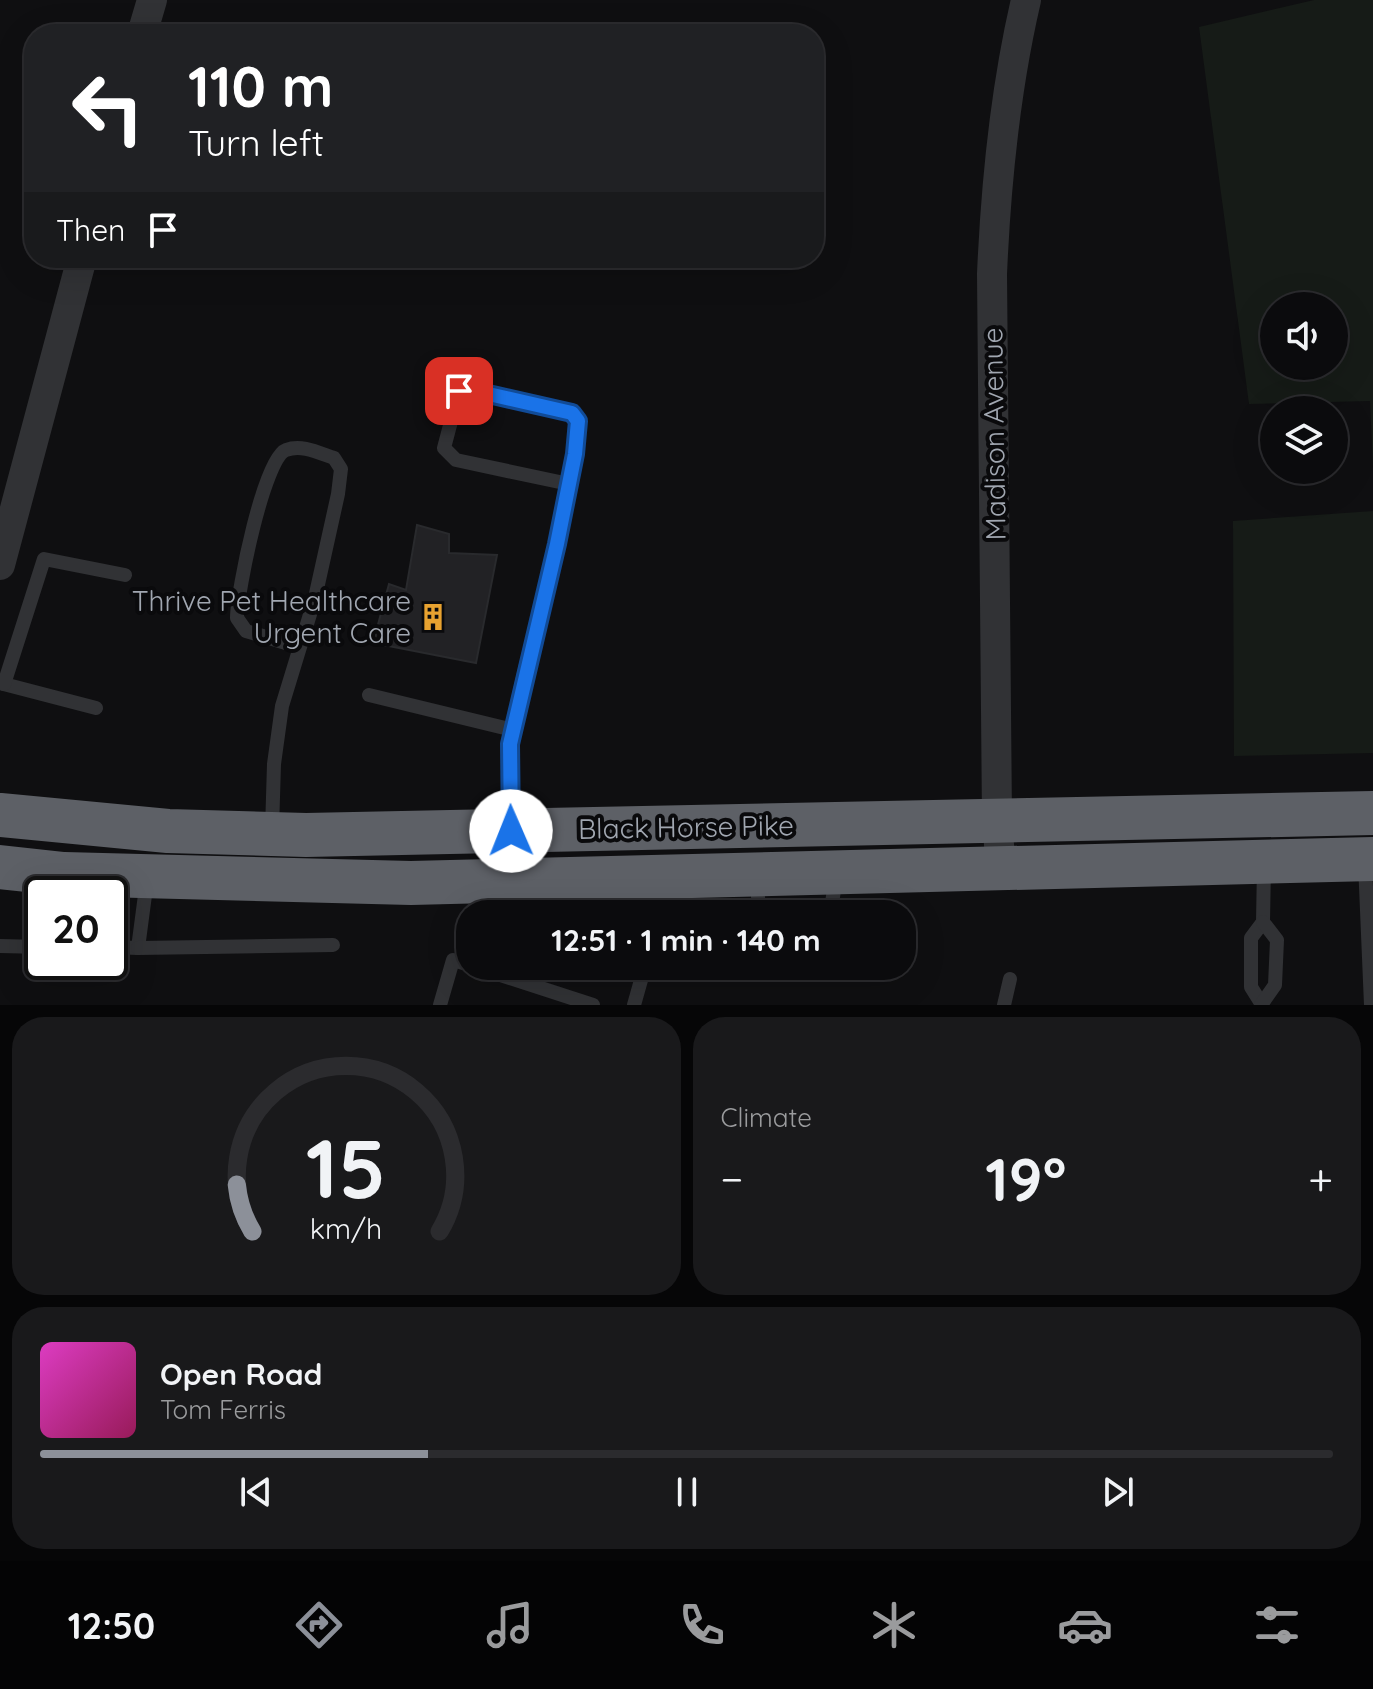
<!DOCTYPE html>
<meta charset="utf-8">
<style>
:root{--surface:#0b0b0d;--page:#19191b;--text:#f1f3f6;--muted:#9a9b9d;--line:#2b2b2e;--accent:#8c9099}
body{margin:0;font-family:Quicksand,sans-serif;background:var(--page);color:var(--text);height:100vh;display:flex;flex-direction:column;font-size:30px;white-space:nowrap}
*{box-sizing:border-box;margin:0}
p{font-size:26px;color:var(--muted)}
.icon{flex:none;width:44px;height:44px;fill:none;stroke:currentColor;stroke-width:2;stroke-linecap:round;stroke-linejoin:round}
.map{position:relative;height:1005px;overflow:hidden}
.panel{display:flex;flex-direction:column;gap:12px;padding:12px;background:#060607;flex:1}
.panel>*{flex:none}
.hud{position:absolute;left:24px;top:24px;width:800px;height:244px;border-radius:32px;box-shadow:0 8px 32px #0002,0 0 0 2px var(--line);background:#202124;color:#fff;overflow:hidden}
.tools{position:absolute;left:1260px;top:292px;display:grid;gap:16px}
.tools a{display:grid;place-items:center;width:88px;height:88px;border-radius:50%;background:var(--surface);box-shadow:0 8px 32px #0002,0 0 0 2px var(--line);font-size:40px}
.speed{position:absolute;left:24px;top:876px;display:flex;gap:16px;font-size:40px;font-weight:700;text-align:center}
.speed>*{display:grid;place-content:center;width:104px;height:104px;border-radius:50%;background:var(--surface);box-shadow:0 8px 32px #0002,0 0 0 2px var(--line);line-height:1}
.speed .limit{border:4px solid #111;border-radius:12px;background:#fff;color:#111}
.pin{position:absolute;display:grid;place-items:center;width:68px;height:68px;color:#fff;margin:-34px;border-radius:16px;box-shadow:0 4px 12px #0006}
.me{position:absolute;width:88px;margin:-44px;rotate:359deg;stroke-linejoin:round;filter:drop-shadow(0 0 6px #0008)}
.turn{display:flex;align-items:center;gap:28px;height:168px;padding:0 32px;font-size:36px}
.turn .icon{width:104px;height:104px;stroke-width:2.5}
.turn b{display:block;font-size:56px;line-height:68px}
.then{display:flex;align-items:center;height:76px;padding:0 32px;background:#0003;gap:16px;font-size:30px}
.big{font-size:60px;font-weight:800;line-height:1.1}
.panel .card{flex:1;display:flex;flex-direction:column;justify-content:center;gap:12px;min-width:0;padding:0 28px;border-radius:32px;background:var(--page)}
.panel .dial{align-items:center;gap:0}
.dial svg{height:208px;overflow:visible;fill:none;stroke:var(--line);stroke-width:7;stroke-linecap:round;text-anchor:middle}
.dial text{fill:var(--text);stroke:none}
.song{display:flex;align-items:center;gap:24px}
.cover{width:96px;height:96px;border-radius:12px;background:linear-gradient(135deg,hsl(310 70% 55%),hsl(330 70% 35%))}
.played{height:8px;border-radius:4px;background:linear-gradient(90deg,var(--accent) 30%,var(--line) 30%)}
.keys{display:flex;justify-content:space-around;direction:ltr}
.heat{display:flex;justify-content:space-between;align-items:center;font-size:44px;direction:ltr}
.panel .tiles{flex:1;display:grid;gap:12px;grid-template-columns:1fr 1fr}
.card:last-child{grid-column:span 2}
.trip{position:absolute;left:456px;top:900px;width:460px;height:80px;border-radius:32px;background:var(--surface);box-shadow:0 8px 32px #0002,0 0 0 2px var(--line);font-weight:800;line-height:80px;text-align:center}
.dock{display:flex;height:128px;justify-content:space-around;align-items:center;background:#040405;color:var(--muted)}
.dock .icon{width:56px;height:56px}
.dock .current{color:var(--accent)}
.dock b{font-size:36px;color:var(--text)}
.map>svg:first-child{display:block}
</style>
<div class="map">
<svg width="1373" height="1005" viewBox="0 0 1373 1005">
<rect width="100%" height="100%" fill="#0f0f11"/>
<g fill="#161b17" fill-rule="evenodd">
<path d="M1314 0H1373V467L1370 401 1249 404 1199 27ZM1274 306H1334V366H1274Z"/>
<polygon points="1373,511 1373,753 1234,756 1233,521"/>
</g>
<polygon fill="#222225" stroke="#292a2d" stroke-width="2" points="417,525 449,534 449,553 497,555 476,663 373,643 389,584 406,590"/>
<g fill="none" stroke-linecap="round" stroke-linejoin="round">
<g stroke="#313235" stroke-width="14">
<polyline points="0,683 96,708"/>
<polyline points="4,684 44,559 125,575"/>
<polyline points="369,695 513,730"/>
<path d="M511 827C511 799 506 768 510 741 528 633 569 530 578 421L572 413 471 390 459 391 444 448 456 460 569 484"/>
<path d="M272 830 274 764 282 706 315 598 338 494 341 469 334 458C319 453 302 444 286 450 264 458 237 592 237 618L246 631 299 647"/>
<polyline points="1365,863 1371,1005"/>
<polyline points="757,879 759,914"/>
<polyline points="634,885 647,914"/>
<polyline points="830,914 836,879"/>
<polyline points="0,946 42,947"/>
<polyline points="110,947 138,948 147,880"/>
<polyline points="138,948 333,945"/>
<polyline points="473,966 593,1005"/>
<polyline points="1261,1003 1251,987 1251,938 1263,922 1264,865"/>
<polyline points="440,1005 453,960 470,965"/>
<polyline points="634,1005 645,966"/>
<polyline points="1004,1005 1010,979"/>
<polyline points="1261,1005 1275,985 1277,940 1263,922"/>
</g>
<g stroke="#313235" stroke-width="30">
<polyline points="142,34 152,0"/>
<polyline points="0,565 82,258"/>
<path d="M1001 870 997 819 992 274C996 181 1005 90 1026 0"/>
</g>
<g stroke="#5d6066" stroke-width="44">
<polyline points="0,815 168,831 306,835 1373,813"/>
<polyline points="0,867 64,874 411,883 1373,859"/>
</g>
</g>
<g fill="none" stroke-linecap="round" stroke-linejoin="round">
<g stroke="#114b97" stroke-width="20">
<polyline id="route" points="459,391 471,390 572,413 578,421 575,454 557,544 510,744 511,831"/>
</g>
<use href="#route" stroke="#1a73e8" stroke-width="14"/>
</g>
<defs>
<g id="building-bare" transform="scale(2.16)"><path d="M-4-6H4V6H1V3H-1V6H-4ZM-2.5-4.3h1.7v1.8h-1.7ZM.8-4.3h1.7v1.8H.8ZM-2.5-1h1.7V.8h-1.7ZM.8-1h1.7V.8H.8Z" fill="#e8a230" stroke="#0a0a0c" stroke-width="2.5" paint-order="stroke"/></g>
</defs>
<g fill-rule="evenodd">
<use href="#building-bare" x="433" y="617"/>
</g>
<g text-anchor="middle" stroke-width="8" stroke-linejoin="round" paint-order="stroke">
<g font-size="28" fill="#a1a7b1" stroke="#0a0a0c">
<text transform="translate(994 434) rotate(-91)" y="10">Madison Avenue</text>
<text transform="translate(686 827) rotate(-1)" y="10">Black Horse Pike</text>
</g>
<g font-size="28" fill="#a1a7b1" stroke="#0a0a0c" text-anchor="end">
<text x="411" y="611">Thrive Pet Healthcare<tspan x="411" dy="32">Urgent Care</tspan></text>
</g>
</g>
</svg>
<div class="tools">
<a><svg class="icon" aria-label="sound" viewBox="0 0 24 24"><path d="M4 9h4l5-4v14l-5-4H4zM17 9q2 3 0 6"/></svg></a>
<a><svg class="icon" aria-label="layers" viewBox="0 0 24 24"><path d="M12 4l9 5-9 5-9-5zM3 14l9 5 9-5"/></svg></a>
</div>
<div class="speed"><div class="limit">20</div></div>
<div class="pin" style="left:459px;top:391px;background:#d93025"><svg class="icon" aria-label="arrive" viewBox="0 0 24 24"><path d="M6 21V4h12l-3 4 3 4H6"/></svg></div>
<svg class="me" style="left:511px;top:831px" viewBox="-20 -20 40 40"><circle r="19" fill="#fff"/><path d="M0-13L10 11 0 6-10 11z" fill="#1a73e8"/></svg>
<div class="trip">12:51 · 1 min · 140 m</div>
<div class="hud">
<div class="turn"><svg class="icon" aria-label="left" viewBox="0 0 24 24"><path d="M17 20v-9H6M10 6l-5 5 5 5"/></svg><div><b>110 m</b>Turn left</div></div>
<div class="then">Then<svg class="icon" aria-label="arrive" viewBox="0 0 24 24"><path d="M6 21V4h12l-3 4 3 4H6"/></svg></div>
</div>
</div>
<section class="panel">
<div class="tiles">
<div class="card dial"><svg viewBox="0 0 100 80">
<path d="M14 69A42 42 0 1 1 86 69"/>
<path d="M14 69A42 42 0 0 1 8 51" stroke="#8c9099"/>
<text x="50" y="56" font-size="32" font-weight="700">15</text>
<text x="50" y="72" font-size="11">km/h</text>
</svg></div>
<div class="card"><p>Climate</p>
<div class="heat"><a>−</a><b class="big">19°</b><a>+</a></div>
</div>
<div class="card">
<div class="song"><i class="cover"></i><div><b>Open Road</b><p>Tom Ferris</p></div></div>
<div class="played"></div>
<div class="keys"><svg class="icon" aria-label="previous" viewBox="0 0 24 24"><path d="M18 5L8 12l10 7zM5 5v14"/></svg><svg class="icon" aria-label="pause" viewBox="0 0 24 24"><path d="M8 5v14M16 5v14"/></svg><svg class="icon" aria-label="next" viewBox="0 0 24 24"><path d="M6 5l10 7-10 7zM19 5v14"/></svg></div>
</div>
</div>
</section>
<nav class="dock">
<b>12:50</b>
<svg class="icon current" aria-label="directions" viewBox="0 0 24 24"><path d="M12 3l9 9-9 9-9-9zM9 14v-3h6M13 9l2 2-2 2"/></svg>
<svg class="icon" aria-label="music" viewBox="0 0 24 24"><path d="M9 18V5l10-2v13"/><circle cx="6" cy="18" r="3"/><circle cx="16" cy="16" r="3"/></svg>
<svg class="icon" aria-label="phone" viewBox="0 0 24 24"><path d="M5 4h4l2 5-3 2q2 4 5 5l2-3 5 2v4C11 20 4 13 5 4z"/></svg>
<svg class="icon" aria-label="climate" viewBox="0 0 24 24"><path d="M12 3v18M4 7l16 10M4 17L20 7"/></svg>
<svg class="icon" aria-label="car" viewBox="0 0 24 24"><path d="M5 17H2v-5l4-1 3-4h7l3 4 3 1v5h-3M9 17h6M6 11h13"/><circle cx="7" cy="17" r="2"/><circle cx="17" cy="17" r="2"/></svg>
<svg class="icon" aria-label="filters" viewBox="0 0 24 24"><path d="M4 7h16M4 17h16"/><circle cx="9" cy="7" r="2"/><circle cx="15" cy="17" r="2"/></svg>
</nav>
